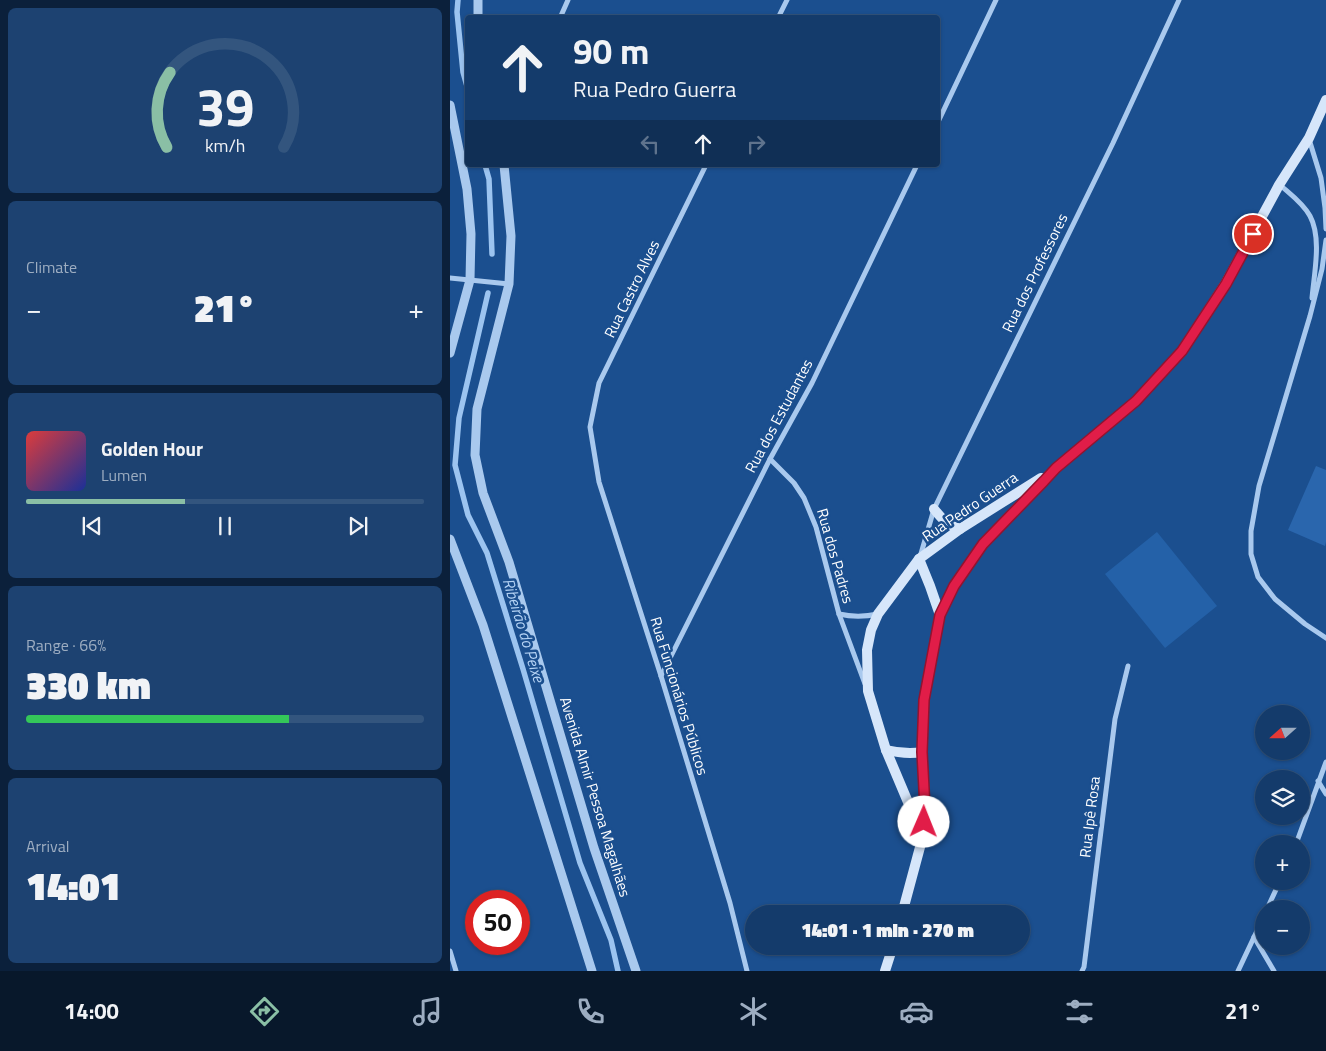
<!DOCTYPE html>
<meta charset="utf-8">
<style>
:root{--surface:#143b6b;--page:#1d4271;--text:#f1f3f6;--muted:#9dadc1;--line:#33557e;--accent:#8abfa5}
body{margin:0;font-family:"Titillium Web",sans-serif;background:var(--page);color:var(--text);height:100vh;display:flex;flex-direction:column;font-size:19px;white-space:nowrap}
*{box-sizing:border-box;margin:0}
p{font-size:16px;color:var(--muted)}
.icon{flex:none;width:28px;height:28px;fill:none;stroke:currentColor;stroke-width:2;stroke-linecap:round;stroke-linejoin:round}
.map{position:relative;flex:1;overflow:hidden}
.sheet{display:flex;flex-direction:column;gap:8px;padding:8px;background:#0b203b;width:450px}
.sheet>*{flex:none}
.hud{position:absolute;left:15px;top:15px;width:475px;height:152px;border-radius:5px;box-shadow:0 1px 4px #0004,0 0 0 1px var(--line);background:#143b6b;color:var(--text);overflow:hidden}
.needle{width:32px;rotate:249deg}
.tools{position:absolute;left:805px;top:705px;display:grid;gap:10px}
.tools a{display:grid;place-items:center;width:55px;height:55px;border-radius:50%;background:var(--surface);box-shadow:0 1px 4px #0004,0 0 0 1px var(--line);font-size:25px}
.speed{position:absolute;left:15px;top:890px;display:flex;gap:10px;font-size:25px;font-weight:700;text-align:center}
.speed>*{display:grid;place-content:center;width:65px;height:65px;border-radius:50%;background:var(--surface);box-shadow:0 1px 4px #0004,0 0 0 1px var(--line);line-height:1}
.speed .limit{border:8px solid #d22;background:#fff;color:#111}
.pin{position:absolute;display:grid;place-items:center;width:42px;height:42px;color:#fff;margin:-21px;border:2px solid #fff;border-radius:50%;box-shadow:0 1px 5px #0007}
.me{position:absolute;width:55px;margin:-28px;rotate:1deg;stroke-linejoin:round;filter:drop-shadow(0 0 4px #0008)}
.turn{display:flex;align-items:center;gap:18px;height:105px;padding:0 25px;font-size:22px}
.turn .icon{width:65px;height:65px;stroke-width:2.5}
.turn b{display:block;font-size:35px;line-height:42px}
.lanes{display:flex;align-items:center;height:48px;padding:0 25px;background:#0003;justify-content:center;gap:25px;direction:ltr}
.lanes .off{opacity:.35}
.big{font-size:38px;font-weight:800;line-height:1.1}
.sheet .widget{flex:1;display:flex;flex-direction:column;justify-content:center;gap:8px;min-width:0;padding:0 18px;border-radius:8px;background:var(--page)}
.sheet .dial{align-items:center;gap:0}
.dial svg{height:130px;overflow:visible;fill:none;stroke:var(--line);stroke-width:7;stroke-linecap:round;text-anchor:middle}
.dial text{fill:var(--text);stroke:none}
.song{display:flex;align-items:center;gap:15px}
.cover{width:60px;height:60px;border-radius:8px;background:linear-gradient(135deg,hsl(0 70% 55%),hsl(230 70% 35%))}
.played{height:5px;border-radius:2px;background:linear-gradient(90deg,var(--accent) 40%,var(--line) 40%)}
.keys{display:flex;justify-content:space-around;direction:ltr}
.heat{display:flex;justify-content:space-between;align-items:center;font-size:28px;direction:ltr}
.charge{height:8px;border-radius:4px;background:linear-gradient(90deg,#34c759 66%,var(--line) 0)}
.trip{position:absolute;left:295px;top:905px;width:285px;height:50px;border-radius:25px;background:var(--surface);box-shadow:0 1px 4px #0004,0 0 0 1px var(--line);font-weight:800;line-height:50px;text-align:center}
.menu{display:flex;height:80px;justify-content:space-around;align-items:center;background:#08182b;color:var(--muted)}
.menu .icon{width:35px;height:35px}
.menu .on{color:var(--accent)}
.menu b{font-size:22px;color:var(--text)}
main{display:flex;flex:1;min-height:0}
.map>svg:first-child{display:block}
</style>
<main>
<section class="sheet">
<div class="widget dial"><svg viewBox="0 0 100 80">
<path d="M14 69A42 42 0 1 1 86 69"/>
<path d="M14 69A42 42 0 0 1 16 23" stroke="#8abfa5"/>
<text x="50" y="56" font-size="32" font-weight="700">39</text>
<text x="50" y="72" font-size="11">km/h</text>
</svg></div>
<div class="widget"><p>Climate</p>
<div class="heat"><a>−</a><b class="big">21°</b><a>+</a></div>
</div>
<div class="widget">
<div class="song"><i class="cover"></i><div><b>Golden Hour</b><p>Lumen</p></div></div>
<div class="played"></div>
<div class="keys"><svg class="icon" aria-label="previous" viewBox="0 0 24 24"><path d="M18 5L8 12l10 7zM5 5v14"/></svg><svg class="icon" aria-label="pause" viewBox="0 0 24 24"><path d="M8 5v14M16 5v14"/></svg><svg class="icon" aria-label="next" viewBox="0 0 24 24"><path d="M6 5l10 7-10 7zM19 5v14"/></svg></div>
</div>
<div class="widget"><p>Range · 66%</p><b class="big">330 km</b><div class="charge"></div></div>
<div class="widget"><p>Arrival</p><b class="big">14:01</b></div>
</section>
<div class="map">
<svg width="876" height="971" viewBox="0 0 876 971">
<rect width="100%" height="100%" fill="#1b4f8f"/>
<polygon fill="#2461a8" points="707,532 767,606 715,648 655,574"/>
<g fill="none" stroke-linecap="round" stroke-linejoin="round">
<g stroke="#9cc4f0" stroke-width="5.5">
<polyline points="8,0 7,12 13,72 18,90"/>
<polyline points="35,165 39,179 42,254"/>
<polyline points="38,293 9,418 5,465 18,515 37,553 73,669 130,863 161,940 168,971"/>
</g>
</g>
<polygon fill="#2a66ad" points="866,466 876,470 876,542 875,546 838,530"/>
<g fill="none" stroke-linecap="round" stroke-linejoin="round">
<g stroke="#a9c9ee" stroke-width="5">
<polyline points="110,18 118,0"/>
<polyline points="328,18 337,0"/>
<polyline points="488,122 546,0"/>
<polyline points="859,139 871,178 875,208 876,229"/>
<polyline points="256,165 149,383 140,427 149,482 211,676 280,903 297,971"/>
<path d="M830 185C840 194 853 203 860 216 872 238 864 274 862 298"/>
<polyline points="876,240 872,269 860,316 809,486 801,531 801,554 808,577 825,599 855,624 876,638"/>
<polyline points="0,278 59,284"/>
<polyline points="320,459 344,483 354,498 366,527 389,614 415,684"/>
<polyline points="470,557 484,509 663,143 729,0"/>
<path d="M389 614C402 617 414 617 428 614"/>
<polyline points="211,676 320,459 362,383 467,165"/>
<polyline points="868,781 876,794"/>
<polyline points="846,844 876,762"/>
<polyline points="817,909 830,881"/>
<polyline points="804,937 824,971"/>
<polyline points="0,951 6,971"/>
<polyline points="632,971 634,967 665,719 678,666"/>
<polyline points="788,971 814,916"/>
</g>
<g stroke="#a9c9ee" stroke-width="9">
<polyline points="28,18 28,0"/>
<polyline points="0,105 17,189 21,234 20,280 0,353"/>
<polyline points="54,165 61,236 59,284 27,409 25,455 33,493 59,562 144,848 186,971"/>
<polyline points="0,539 33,625 142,971"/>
</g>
<g stroke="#d6e6fa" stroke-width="10">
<path d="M484 509C492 519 497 525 510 529"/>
<polyline points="469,559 480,586 490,615"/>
<path d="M436 750C449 753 460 754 472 752"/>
<polyline points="471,833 436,750 418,691 417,650 421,630 428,614 469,559 510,529 591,478"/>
<polyline points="452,914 473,836 475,808 472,752 474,700 490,615 504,586 533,544 606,468 686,401 732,351 776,283 829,185 859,138 876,100"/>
<polyline points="435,971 443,946"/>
</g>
</g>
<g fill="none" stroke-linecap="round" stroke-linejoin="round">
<g stroke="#92132f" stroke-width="12">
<polyline id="route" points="474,822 475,808 472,752 474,700 490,615 504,586 533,544 594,481 606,468 686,401 732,351 776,284 803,234"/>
</g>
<use href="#route" stroke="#e11d48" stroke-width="9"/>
</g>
<g text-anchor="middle" stroke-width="5" stroke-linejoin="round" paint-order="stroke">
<g font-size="15" fill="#fff" stroke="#1b4f8f">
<text transform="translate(585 273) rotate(-64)" y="5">Rua dos Professores</text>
<text transform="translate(182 289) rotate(-64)" y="5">Rua Castro Alves</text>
<text transform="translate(329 416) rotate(-62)" y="5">Rua dos Estudantes</text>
<text transform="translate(520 507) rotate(-34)" y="5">Rua Pedro Guerra</text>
<text transform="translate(385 556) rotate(74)" y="5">Rua dos Padres</text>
<text transform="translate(229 696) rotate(73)" y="5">Rua Funcionários Públicos</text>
<text transform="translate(145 797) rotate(73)" y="5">Avenida Almir Pessoa Magalhães</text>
<text transform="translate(640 817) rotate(-83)" y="5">Rua Ipê Rosa</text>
</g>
<g font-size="16" font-style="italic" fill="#b5d3f5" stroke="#1b4f8f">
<text transform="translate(74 630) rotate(73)" y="6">Ribeirão do Peixe</text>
</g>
</g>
</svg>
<div class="tools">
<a><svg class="needle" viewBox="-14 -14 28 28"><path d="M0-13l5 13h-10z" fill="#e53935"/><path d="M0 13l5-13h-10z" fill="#9dadc1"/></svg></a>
<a><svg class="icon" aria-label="layers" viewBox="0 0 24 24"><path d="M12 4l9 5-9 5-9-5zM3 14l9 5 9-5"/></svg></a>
<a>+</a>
<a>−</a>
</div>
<div class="speed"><div class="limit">50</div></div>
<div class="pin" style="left:803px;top:234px;background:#d93025"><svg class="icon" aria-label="arrive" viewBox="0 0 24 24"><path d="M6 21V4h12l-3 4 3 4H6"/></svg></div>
<svg class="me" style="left:474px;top:822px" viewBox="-20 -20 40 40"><circle r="19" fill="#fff"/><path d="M0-13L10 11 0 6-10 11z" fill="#e11d48"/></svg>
<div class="trip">14:01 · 1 min · 270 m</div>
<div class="hud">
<div class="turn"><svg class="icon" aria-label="ahead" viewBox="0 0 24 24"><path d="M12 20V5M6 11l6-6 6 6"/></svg><div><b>90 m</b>Rua Pedro Guerra</div></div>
<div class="lanes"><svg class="icon off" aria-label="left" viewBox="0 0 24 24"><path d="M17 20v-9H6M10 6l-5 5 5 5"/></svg><svg class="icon" aria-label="ahead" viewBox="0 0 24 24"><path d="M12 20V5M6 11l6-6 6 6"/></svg><svg class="icon off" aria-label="right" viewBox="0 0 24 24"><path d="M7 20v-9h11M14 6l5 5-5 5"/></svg></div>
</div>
</div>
</main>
<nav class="menu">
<b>14:00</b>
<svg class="icon on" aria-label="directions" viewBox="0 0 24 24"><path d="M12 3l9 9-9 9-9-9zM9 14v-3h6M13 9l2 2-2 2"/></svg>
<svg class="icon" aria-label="music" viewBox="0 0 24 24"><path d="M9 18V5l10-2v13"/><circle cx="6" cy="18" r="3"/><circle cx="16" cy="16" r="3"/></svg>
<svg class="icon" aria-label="phone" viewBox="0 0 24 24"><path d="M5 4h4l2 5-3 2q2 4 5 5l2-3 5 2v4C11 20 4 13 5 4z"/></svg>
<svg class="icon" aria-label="climate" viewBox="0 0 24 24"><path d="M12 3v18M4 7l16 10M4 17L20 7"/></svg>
<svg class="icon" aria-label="car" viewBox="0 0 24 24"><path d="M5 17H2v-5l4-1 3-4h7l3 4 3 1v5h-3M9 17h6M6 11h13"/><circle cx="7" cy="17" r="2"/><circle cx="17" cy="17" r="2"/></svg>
<svg class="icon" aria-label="filters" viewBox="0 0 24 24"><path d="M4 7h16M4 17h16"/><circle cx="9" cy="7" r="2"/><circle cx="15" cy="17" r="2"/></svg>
<b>21°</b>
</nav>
